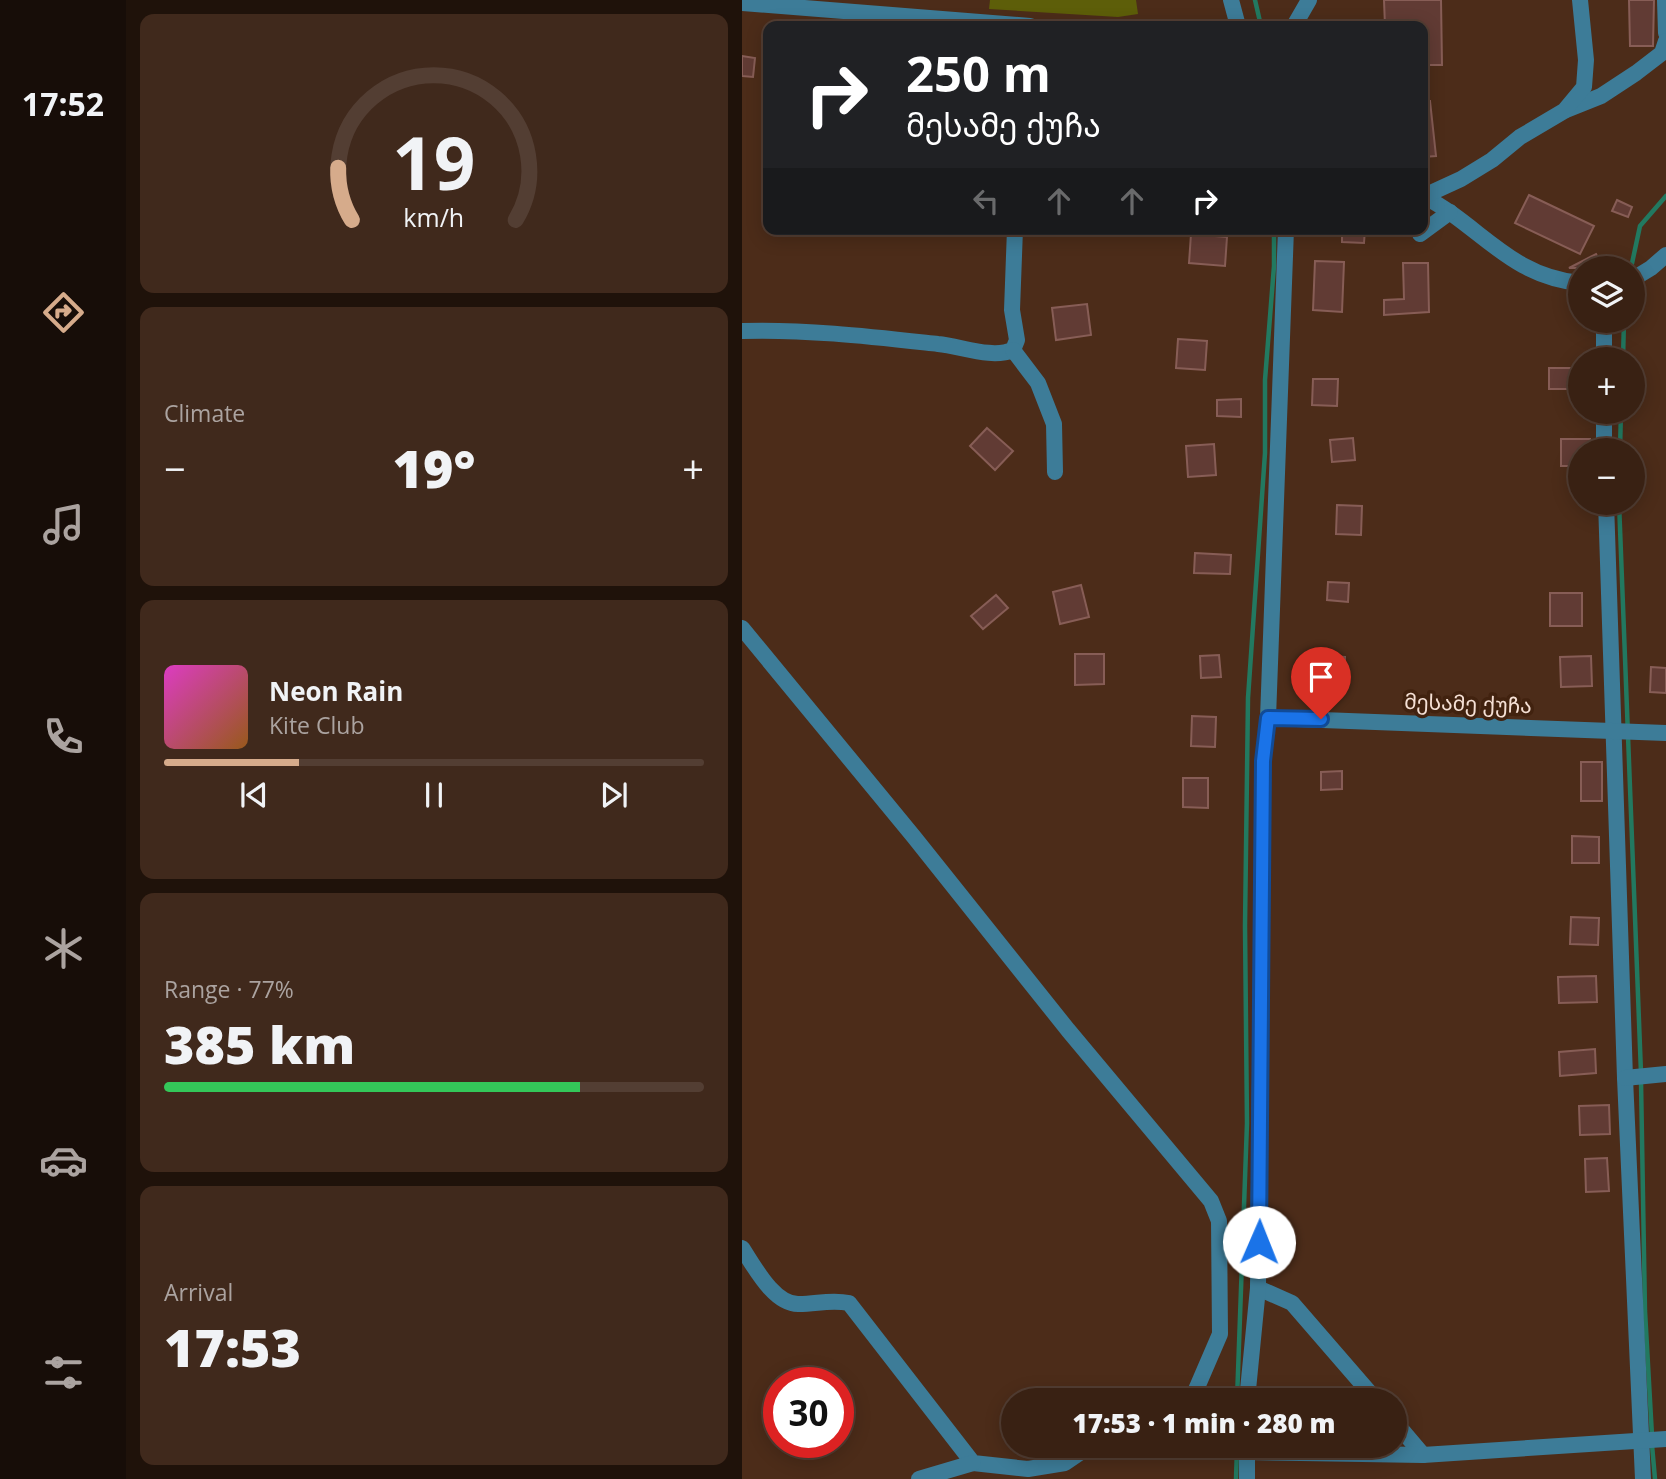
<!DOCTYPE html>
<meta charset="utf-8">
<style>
:root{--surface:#392113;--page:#40291c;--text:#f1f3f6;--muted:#aba3a0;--line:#533e33;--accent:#d6ab8b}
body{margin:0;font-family:"Open Sans","Noto Sans Georgian",sans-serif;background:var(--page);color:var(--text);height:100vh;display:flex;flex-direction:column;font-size:26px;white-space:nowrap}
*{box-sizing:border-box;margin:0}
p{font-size:23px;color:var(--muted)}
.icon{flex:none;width:38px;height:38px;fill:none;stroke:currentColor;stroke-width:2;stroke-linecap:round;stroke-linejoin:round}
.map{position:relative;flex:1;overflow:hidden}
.sheet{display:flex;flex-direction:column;gap:14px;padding:14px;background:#1f120a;width:616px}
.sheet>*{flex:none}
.guide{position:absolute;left:21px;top:21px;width:665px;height:214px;border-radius:14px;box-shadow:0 4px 18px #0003,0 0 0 2px var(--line);background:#202124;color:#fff;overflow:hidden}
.controls{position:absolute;left:826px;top:256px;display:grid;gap:14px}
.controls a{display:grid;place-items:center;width:77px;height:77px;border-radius:50%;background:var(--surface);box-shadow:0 4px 18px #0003,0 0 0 2px var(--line);font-size:35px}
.speed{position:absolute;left:21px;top:1367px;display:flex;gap:14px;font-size:35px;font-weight:700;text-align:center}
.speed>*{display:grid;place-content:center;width:91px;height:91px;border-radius:50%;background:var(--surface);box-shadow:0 4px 18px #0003,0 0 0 2px var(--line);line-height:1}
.speed .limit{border:10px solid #d22;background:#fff;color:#111}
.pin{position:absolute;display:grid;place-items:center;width:60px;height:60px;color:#fff;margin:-72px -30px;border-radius:50% 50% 50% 0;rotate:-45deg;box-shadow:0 0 7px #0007}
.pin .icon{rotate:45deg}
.me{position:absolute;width:77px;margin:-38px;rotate:1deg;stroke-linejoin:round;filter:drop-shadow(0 0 5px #0008)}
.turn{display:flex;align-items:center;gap:24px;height:147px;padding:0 28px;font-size:32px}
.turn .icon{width:91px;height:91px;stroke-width:2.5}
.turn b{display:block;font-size:49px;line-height:60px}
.lanes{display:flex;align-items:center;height:66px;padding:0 28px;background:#0003;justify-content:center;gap:35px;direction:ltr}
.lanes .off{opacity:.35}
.big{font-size:52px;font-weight:800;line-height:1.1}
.sheet .card{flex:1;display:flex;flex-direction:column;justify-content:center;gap:10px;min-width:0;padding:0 24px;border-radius:14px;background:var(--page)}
.sheet .dial{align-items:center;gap:0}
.dial svg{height:182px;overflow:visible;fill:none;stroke:var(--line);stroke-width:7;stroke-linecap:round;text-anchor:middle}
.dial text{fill:var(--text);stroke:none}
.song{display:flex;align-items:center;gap:21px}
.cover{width:84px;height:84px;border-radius:10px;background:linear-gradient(135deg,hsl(310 70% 55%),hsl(30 70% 35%))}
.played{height:7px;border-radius:4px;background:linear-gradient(90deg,var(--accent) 25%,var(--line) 25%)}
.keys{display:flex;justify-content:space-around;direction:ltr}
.heat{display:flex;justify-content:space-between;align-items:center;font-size:38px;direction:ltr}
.charge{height:10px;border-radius:5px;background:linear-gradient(90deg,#34c759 77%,var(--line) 0)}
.trip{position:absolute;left:259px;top:1388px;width:406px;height:70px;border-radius:35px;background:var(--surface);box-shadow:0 4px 18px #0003,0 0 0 2px var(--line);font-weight:800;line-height:70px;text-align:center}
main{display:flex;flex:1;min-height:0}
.dock{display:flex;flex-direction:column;width:126px;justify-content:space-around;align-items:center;background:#170d08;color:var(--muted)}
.dock .icon{width:49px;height:49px}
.dock .selected{color:var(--accent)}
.dock b{font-size:32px;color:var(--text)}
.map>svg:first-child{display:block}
</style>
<main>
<nav class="dock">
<b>17:52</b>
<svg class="icon selected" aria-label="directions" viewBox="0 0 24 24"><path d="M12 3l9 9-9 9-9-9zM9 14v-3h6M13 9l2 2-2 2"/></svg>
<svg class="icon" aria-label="music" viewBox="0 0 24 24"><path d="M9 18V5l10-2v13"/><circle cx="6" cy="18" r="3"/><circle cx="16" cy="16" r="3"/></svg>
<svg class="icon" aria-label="phone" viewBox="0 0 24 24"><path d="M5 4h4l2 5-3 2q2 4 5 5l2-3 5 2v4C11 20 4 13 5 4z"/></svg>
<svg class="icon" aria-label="climate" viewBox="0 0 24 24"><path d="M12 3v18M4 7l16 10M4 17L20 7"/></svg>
<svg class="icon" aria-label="car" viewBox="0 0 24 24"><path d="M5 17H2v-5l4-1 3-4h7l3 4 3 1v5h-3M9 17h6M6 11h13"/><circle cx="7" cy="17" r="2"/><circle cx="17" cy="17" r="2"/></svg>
<svg class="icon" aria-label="filters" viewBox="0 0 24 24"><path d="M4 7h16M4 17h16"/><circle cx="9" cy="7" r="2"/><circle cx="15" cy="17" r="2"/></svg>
</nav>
<section class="sheet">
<div class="card dial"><svg viewBox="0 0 100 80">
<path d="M14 69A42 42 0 1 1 86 69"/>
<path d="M14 69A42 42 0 0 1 8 46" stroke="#d6ab8b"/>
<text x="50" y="56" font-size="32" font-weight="700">19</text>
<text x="50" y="72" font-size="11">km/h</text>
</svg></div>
<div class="card"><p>Climate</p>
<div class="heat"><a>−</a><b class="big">19°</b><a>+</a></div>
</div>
<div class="card">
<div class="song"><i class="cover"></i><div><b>Neon Rain</b><p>Kite Club</p></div></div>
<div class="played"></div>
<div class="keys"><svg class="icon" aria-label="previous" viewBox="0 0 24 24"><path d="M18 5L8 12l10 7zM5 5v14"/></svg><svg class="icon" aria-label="pause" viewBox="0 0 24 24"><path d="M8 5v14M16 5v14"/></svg><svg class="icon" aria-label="next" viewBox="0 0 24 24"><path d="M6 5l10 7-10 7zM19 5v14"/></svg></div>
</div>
<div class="card"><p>Range · 77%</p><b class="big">385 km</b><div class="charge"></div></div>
<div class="card"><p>Arrival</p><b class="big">17:53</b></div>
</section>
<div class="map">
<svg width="924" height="1479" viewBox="0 0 924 1479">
<rect width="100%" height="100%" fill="#4c2c19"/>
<polygon fill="#5d5e09" points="248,0 394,0 396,14 376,17 247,9"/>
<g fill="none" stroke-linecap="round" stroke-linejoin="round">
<g stroke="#227960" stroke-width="4.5">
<polyline points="513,0 519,26"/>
<polyline points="889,268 898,226 924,196"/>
<polyline points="881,359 882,320"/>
<polyline points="878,450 879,411"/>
<polyline points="877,502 899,1073"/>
<polyline points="899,1081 903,1311 910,1436"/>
<polyline points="495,1400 505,1123 503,926 506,698 523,453 523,380 532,266 532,229"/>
<polyline points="910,1445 913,1479"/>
<polyline points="494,1479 495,1448"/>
</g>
</g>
<g fill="#613b34" stroke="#875d56" stroke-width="2">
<polygon points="642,0 699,0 700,65 681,65 681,26 643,26"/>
<polygon points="887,0 912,0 911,46 888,46"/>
<polygon points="0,56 13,58 11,77 0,76"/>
<polygon points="681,101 688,101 694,156 681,157"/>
<polygon points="787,195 852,226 838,254 773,223"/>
<polygon points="875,200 890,207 886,217 870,211"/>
<polygon points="600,229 623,229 622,243 600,242"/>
<polygon points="449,234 485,237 483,266 447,263"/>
<polygon points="854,254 861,268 827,268"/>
<polygon points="573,261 602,262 600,312 571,310"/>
<polygon points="661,263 686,263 687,312 642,315 642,300 662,299"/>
<polygon points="345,304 349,335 314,340 310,308"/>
<polygon points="436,339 465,341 463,370 434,368"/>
<rect x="807" y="368" width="28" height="21"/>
<polygon points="571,379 596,379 595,406 570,405"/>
<polygon points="499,399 499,417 475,416 475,400"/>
<polygon points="245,428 271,451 253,470 228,446"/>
<polygon points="611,438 613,460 590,462 588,440"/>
<polygon points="819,439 848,439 848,450 838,450 838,466 819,466"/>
<polygon points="472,444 474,475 446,477 444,446"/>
<polygon points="595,505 620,506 619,535 594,534"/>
<polygon points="453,553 489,555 488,574 452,573"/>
<polygon points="586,582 607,583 606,602 585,600"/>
<polygon points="339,585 347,617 318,624 311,592"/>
<rect x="808" y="593" width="32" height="33"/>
<polygon points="254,595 266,608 241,629 229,616"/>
<polygon points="333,654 362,654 362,684 333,685"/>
<polygon points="477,655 479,677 459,678 458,656"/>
<polygon points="586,656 603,657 603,671 586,671"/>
<polygon points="849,656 850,686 819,687 818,657"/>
<polygon points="909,667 924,668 924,693 908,692"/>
<polygon points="450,716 474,717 473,747 449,746"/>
<rect x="839" y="762" width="21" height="39"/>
<polygon points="600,771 600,789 579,790 579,772"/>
<polygon points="441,778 466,778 466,808 441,807"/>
<polygon points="830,836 857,837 857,863 830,863"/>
<polygon points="829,917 857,918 856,945 828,944"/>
<polygon points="854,976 855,1002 817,1003 816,977"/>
<polygon points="853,1049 854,1073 818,1076 817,1052"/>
<polygon points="867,1105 868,1134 838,1135 837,1106"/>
<polygon points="865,1158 867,1191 844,1192 843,1159"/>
</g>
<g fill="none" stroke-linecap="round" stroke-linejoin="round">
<g stroke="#3d7c98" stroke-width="16">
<polyline points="489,0 496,26"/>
<polyline points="923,0 924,33"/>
<polyline points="0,3 288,26"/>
<polyline points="552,26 567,0"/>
<polyline points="824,110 859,96 894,73 920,53 924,41"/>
<path d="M681 196C739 226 767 276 838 283"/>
<polyline points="682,196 719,179 750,160 778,137 822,111 842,87 844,60 838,0"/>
<polyline points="678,234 708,212"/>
<polyline points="891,279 909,268 924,255"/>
<path d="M0 331C65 329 132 337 196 344 219 346 249 359 271 350L275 340 270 310 273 229"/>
<polyline points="271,350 296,383 312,424 313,472"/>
<polyline points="862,359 862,320"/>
<polyline points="862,411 862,450"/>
<polyline points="864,502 883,1078 901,1479"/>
<polyline points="0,628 172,837 326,1030 469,1201 477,1221 478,1334 450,1399"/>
<polyline points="526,718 924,733"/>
<polyline points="883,1078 924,1074"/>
<path d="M0 1248C12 1266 32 1305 57 1304 75 1304 89 1299 107 1303L231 1463 286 1469 323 1463 348 1446"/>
<polyline points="516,1288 550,1303 634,1400"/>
<polyline points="505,1400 516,1288 521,761 526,718 544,229"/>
<polyline points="653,1422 681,1455"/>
<polyline points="498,1446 505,1452 681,1455 924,1439"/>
<polyline points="505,1446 505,1479"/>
<polyline points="177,1479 231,1463"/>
</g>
</g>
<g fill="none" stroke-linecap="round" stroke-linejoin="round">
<g stroke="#114b97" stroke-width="18">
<polyline id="route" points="517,1242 521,761 526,718 579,719"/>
</g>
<use href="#route" stroke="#1a73e8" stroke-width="12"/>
</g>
<g text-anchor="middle" stroke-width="7" stroke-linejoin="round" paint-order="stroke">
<g font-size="21" fill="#f5e0d5" stroke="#41220f">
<text transform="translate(726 704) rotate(2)" y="7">მესამე ქუჩა</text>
</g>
</g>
</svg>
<div class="controls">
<a><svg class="icon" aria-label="layers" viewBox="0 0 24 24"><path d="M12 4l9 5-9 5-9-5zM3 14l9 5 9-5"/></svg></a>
<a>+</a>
<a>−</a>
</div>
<div class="speed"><div class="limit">30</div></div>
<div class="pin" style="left:579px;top:719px;background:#d93025"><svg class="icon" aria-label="arrive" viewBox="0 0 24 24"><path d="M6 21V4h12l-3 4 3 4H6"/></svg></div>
<svg class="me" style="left:517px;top:1242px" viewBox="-20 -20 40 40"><circle r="19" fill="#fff"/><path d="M0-13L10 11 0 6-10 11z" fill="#1a73e8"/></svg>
<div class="trip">17:53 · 1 min · 280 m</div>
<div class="guide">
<div class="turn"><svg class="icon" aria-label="right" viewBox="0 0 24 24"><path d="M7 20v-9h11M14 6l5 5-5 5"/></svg><div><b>250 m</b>მესამე ქუჩა</div></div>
<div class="lanes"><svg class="icon off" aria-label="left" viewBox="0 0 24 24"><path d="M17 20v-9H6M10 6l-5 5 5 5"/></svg><svg class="icon off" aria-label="ahead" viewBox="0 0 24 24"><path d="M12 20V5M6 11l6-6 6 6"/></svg><svg class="icon off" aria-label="ahead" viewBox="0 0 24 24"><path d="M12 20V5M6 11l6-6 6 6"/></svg><svg class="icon" aria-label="right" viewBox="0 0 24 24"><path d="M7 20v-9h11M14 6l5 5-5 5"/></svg></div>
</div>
</div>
</main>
